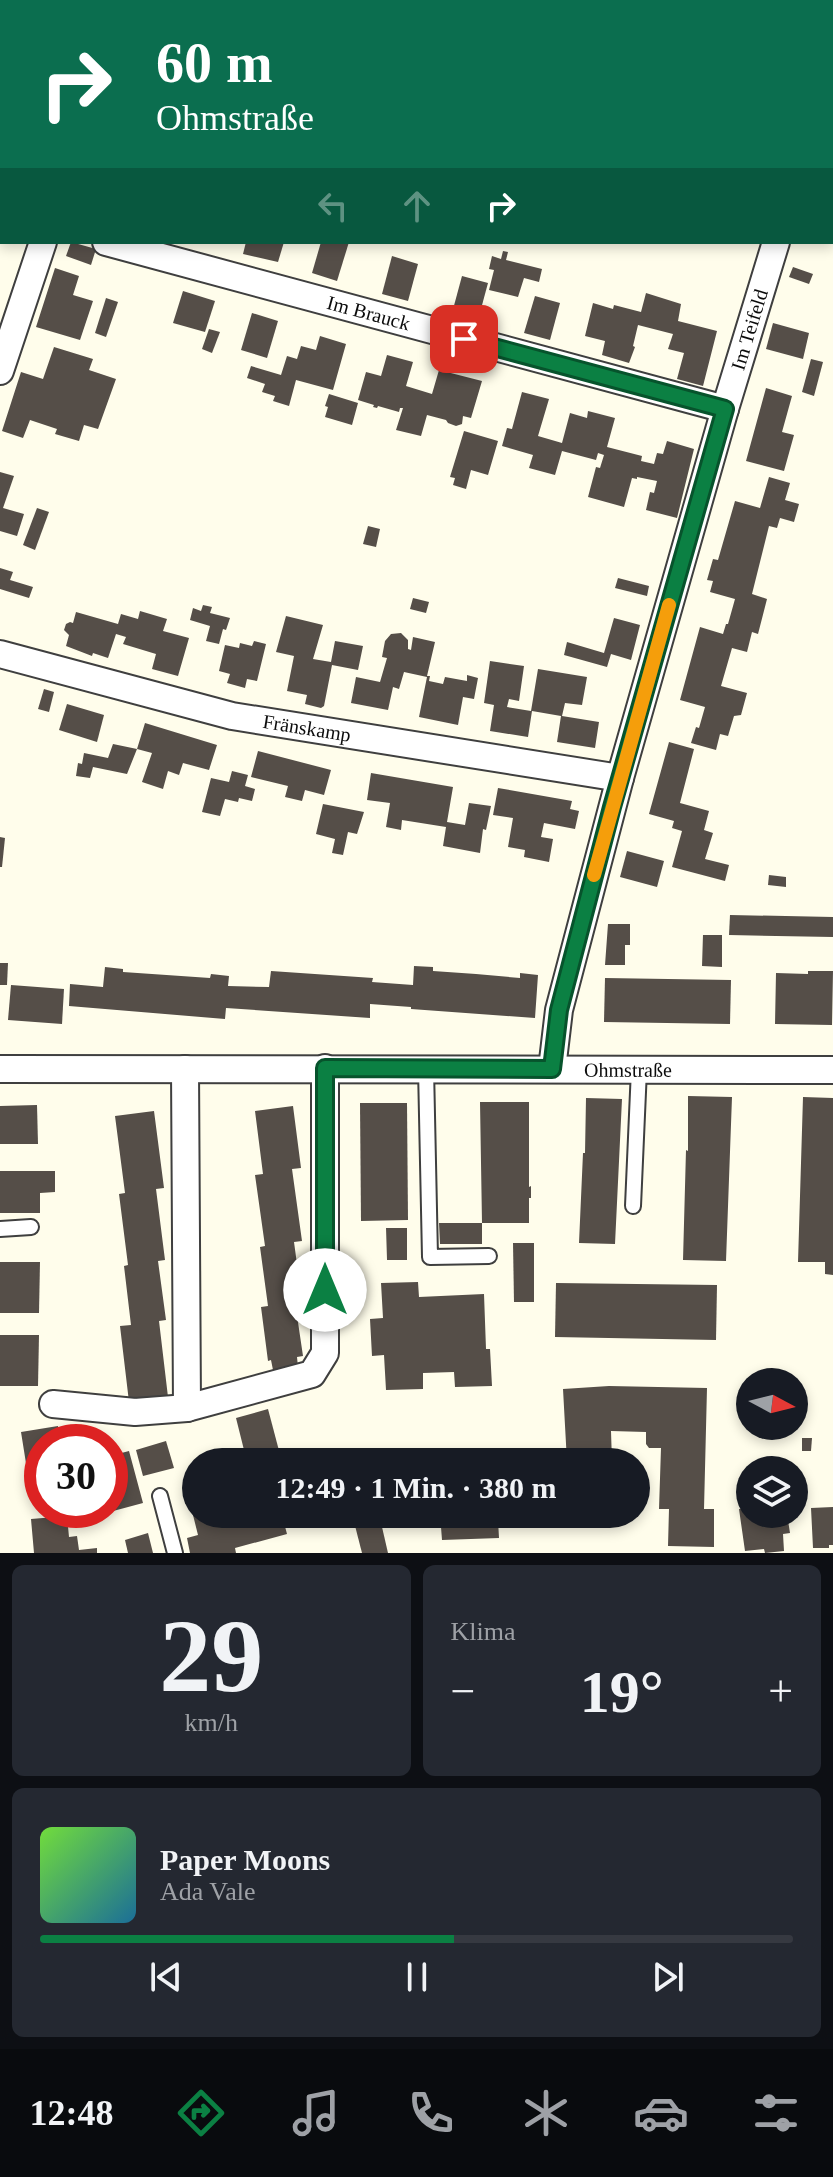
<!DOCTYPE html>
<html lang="de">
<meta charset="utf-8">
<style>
:root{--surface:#171b24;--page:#242831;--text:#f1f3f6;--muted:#9ea1a6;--line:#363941;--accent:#0b8043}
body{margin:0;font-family:Georgia,serif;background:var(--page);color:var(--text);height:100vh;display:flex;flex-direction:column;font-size:30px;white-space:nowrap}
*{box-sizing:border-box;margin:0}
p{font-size:26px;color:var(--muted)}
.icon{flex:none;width:44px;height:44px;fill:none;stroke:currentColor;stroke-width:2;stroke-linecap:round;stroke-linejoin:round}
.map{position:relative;height:1553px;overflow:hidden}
.panel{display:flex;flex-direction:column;gap:12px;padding:12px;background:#0d0f14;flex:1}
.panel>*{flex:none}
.banner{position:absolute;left:0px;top:0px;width:834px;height:244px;box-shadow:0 4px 12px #0003;background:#0b6e4f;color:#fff;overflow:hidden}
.needle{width:52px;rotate:97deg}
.fabs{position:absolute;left:736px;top:1368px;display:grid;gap:16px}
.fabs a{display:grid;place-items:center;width:72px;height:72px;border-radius:50%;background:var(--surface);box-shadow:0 4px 12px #0003;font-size:40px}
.speed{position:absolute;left:24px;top:1424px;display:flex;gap:16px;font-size:40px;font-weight:700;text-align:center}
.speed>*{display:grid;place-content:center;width:104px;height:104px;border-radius:50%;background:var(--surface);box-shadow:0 4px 12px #0003;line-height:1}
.speed .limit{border:12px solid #d22;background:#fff;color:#111}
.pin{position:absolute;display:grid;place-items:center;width:68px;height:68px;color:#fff;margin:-34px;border-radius:16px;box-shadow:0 4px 12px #0006}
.me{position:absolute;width:88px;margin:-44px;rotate:0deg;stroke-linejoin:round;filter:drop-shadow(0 0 6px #0008)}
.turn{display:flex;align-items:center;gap:28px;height:168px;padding:0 24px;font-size:36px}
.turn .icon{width:104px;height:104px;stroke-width:2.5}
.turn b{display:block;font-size:56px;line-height:68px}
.lanes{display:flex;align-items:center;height:76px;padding:0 24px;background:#0003;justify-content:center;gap:40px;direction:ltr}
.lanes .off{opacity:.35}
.big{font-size:60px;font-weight:800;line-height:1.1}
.panel .card{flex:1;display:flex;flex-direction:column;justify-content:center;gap:12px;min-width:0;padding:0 28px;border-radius:12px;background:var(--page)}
.panel .dial{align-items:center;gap:0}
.dial b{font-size:104px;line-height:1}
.song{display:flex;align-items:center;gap:24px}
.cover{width:96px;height:96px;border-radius:12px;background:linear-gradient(135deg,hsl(100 70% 55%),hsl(200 70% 35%))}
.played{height:8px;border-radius:4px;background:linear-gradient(90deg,var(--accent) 55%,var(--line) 55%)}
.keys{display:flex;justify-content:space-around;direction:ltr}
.heat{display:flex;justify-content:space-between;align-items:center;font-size:44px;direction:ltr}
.panel .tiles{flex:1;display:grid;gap:12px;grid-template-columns:1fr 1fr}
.card:last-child{grid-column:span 2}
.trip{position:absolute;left:182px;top:1448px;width:468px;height:80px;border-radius:40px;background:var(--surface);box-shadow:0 4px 12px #0003;font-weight:800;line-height:80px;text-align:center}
.menu{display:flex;height:128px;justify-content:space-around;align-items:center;background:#090b0e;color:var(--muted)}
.menu .icon{width:56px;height:56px}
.menu .selected{color:var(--accent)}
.menu b{font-size:36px;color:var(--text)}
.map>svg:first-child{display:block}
</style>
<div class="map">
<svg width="833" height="1553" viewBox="0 0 833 1553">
<rect width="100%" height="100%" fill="#fffdeb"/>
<g fill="#554e48">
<polygon points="71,242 96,249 91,265 66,256"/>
<polygon points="246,242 284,242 278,262 243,254"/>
<polygon points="321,242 349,242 337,281 312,273"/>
<polygon points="503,251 508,252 506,260 542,269 539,282 524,278 518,297 489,290 494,270 489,269 492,256 501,259"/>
<polygon points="392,256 418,264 408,301 382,294"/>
<polygon points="793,267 813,274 809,284 789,277"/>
<polygon points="55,268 79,276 73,295 93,301 80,340 36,327"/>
<polygon points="462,276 488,283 478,320 452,313"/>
<polygon points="183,291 215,301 205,332 173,323"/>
<polygon points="646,293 681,304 678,321 717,331 703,386 677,379 684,353 668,349 673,334 638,325 633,346 635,347 629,363 602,355 605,341 585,336 593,303 613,309 614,305 641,312"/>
<polygon points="535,296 560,303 550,340 524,333"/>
<polygon points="106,298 118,302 106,337 95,333"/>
<polygon points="252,313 278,321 267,358 241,350"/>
<polygon points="773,323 809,333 803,359 766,349"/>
<polygon points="209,329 220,332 212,353 202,349"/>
<polygon points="320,336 346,344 333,390 296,380 289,406 273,401 275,396 262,392 265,384 247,378 251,366 281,375 287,356 297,359 301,346 316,350"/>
<polygon points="54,347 93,359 89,370 116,379 98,429 84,425 79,441 55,434 57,429 30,420 23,438 2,431 21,372 43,379"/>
<polygon points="387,355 413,362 406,386 432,394 439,370 482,381 471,418 463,416 462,424 456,426 448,423 446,420 427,415 421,436 396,430 403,408 400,408 399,412 378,406 377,408 373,407 374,405 358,400 366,372 381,376"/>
<polygon points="811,359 823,362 814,396 802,392"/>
<polygon points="766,388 792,396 782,432 794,435 784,471 746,461"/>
<polygon points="522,392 549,399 538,436 562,443 570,413 587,418 588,411 615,418 607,447 642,456 641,461 654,464 657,453 663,454 667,441 694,449 677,518 646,510 650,492 654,493 657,481 637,477 637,479 632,478 624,507 588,497 596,467 600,468 604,455 598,453 596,460 562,451 555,475 529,468 533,455 502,446 507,428 512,429"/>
<polygon points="329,394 358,403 352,425 325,417 328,407 325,406"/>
<polygon points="464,431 498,441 488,475 471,470 466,489 453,485 455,478 450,477"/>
<polygon points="0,472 14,476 3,508 24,514 17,536 0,531"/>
<polygon points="769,477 790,483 785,500 799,504 794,522 780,518 777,528 769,526 752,594 767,599 758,634 752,632 747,652 732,648 721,686 747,693 741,715 734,716 728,736 720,734 716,750 691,743 696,727 699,728 705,707 680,700 700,627 723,634 726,624 728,624 735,599 710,592 713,581 707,580 713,559 718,560 735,501 760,508"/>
<polygon points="37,508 49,512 35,550 23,545"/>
<polygon points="368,526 380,529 376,547 363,544"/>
<polygon points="0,568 13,572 10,580 33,587 29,598 0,589"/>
<polygon points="618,578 649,586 647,596 615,588"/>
<polygon points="413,598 429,602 426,613 410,609"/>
<polygon points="203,605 212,607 210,613 230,618 226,630 223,629 219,644 206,641 210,626 190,620 193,608 201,611"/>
<polygon points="140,611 167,619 163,631 189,638 178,676 152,669 156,654 123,644 126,637 116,634 108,658 93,653 92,656 66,646 69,635 64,630 66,624 70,622 73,623 76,612 118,624 121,614 138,619"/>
<polygon points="286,616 323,625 313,659 331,662 335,641 363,646 358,670 332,665 324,706 321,708 305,704 307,695 287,691 294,656 276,652"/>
<polygon points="614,618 640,625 631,660 611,654 607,667 564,655 567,642 604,653"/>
<polygon points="401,633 408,640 408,649 411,650 413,637 435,642 427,676 430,676 429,681 443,684 445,677 467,681 467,675 478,678 474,699 463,697 458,725 419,717 427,677 404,672 399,689 393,687 388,710 351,703 356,677 380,682 387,658 382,657 385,641 391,634"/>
<polygon points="254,641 266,644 257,681 247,679 245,688 227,683 230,674 219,671 225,645 239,648 240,643 252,646"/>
<polygon points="490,661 524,666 519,701 509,699 507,707 531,711 538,669 587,677 582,705 565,703 562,716 599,722 595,748 557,742 561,716 532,711 528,737 490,731 494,705 484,703"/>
<polygon points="44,689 54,692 49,712 38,709"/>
<polygon points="67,704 104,715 97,742 59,730"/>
<polygon points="145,723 217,745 209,770 183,763 179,775 168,771 163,789 142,782 152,753 137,749"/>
<polygon points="669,742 694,749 680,803 709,811 704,830 713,833 705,859 729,865 725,881 672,867 682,831 672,828 674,821 649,814"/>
<polygon points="113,744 137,749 127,774 93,767 90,778 76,776 78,763 82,764 84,753 108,758"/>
<polygon points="258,751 331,770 324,795 305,790 302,801 285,797 288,786 251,777"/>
<polygon points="232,771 248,775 245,786 255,789 252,801 239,798 238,802 225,799 220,816 202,812 211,778 229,782"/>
<polygon points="371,773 453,787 447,822 465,825 469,803 491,806 486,830 483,829 480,853 443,846 446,827 402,820 401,830 386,827 390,803 367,800"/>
<polygon points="498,788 572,801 570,809 579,811 575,829 544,823 541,837 553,839 549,862 524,857 525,850 508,847 513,818 493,815"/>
<polygon points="323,804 364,812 357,834 348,832 343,855 332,853 335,839 316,834"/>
<polygon points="0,837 5,838 2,867 0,867"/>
<polygon points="627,851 664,861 657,887 620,877"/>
<polygon points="769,875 786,877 786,887 768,885"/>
<polygon points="730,915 833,917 833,937 729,935"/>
<polygon points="608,924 630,924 630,945 625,945 625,965 605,965"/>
<polygon points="703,935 722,935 722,967 702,966"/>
<polygon points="0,963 8,963 7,985 0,985"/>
<polygon points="414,966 433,967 433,971 476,974 520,978 520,973 538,975 535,1018 411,1009 411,1007 370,1004 370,1018 226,1008 225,1019 69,1006 70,984 103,987 105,967 123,969 123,972 210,978 211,974 229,976 228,986 269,987 271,971 373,978 372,982 413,985"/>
<polygon points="808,971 833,971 832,1025 775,1024 776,973 808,974"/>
<polygon points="605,978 731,980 730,1024 604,1022"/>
<polygon points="11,985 64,989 62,1024 8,1020"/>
<polygon points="688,1096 732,1097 726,1261 683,1260 686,1150 688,1151"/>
<polygon points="803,1097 833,1098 833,1275 825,1274 825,1262 798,1262"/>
<polygon points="586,1098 622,1099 615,1244 579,1243 583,1153 585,1153"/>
<polygon points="480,1102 529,1102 529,1187 531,1186 531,1198 529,1198 529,1223 482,1223 482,1244 440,1244 439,1223 482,1223"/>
<polygon points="360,1103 407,1103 408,1220 361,1221"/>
<polygon points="37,1105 38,1144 0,1144 0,1106"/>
<polygon points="293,1106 301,1168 292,1169 302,1241 294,1242 302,1301 295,1302 303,1356 297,1357 298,1367 273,1370 271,1360 268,1361 261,1307 268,1306 260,1247 265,1246 255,1175 263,1174 255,1111"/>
<polygon points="154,1111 164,1188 156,1189 165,1260 158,1261 166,1320 159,1321 168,1397 129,1402 120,1326 131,1325 124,1266 128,1265 119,1194 125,1193 115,1116"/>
<polygon points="0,1171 55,1171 55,1192 40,1193 40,1213 0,1213"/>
<polygon points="386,1228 407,1228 407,1260 387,1260"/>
<polygon points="513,1243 534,1243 534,1302 514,1302"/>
<polygon points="0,1262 40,1262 39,1313 0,1313"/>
<polygon points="418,1282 419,1297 484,1294 486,1349 490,1349 492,1386 455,1387 454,1372 423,1373 423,1389 386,1390 384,1355 372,1356 370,1319 383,1318 381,1283"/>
<polygon points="556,1283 717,1285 716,1340 555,1337"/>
<polygon points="0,1335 39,1335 38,1386 0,1386"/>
<polygon points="609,1386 707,1388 704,1509 714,1509 714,1547 668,1546 669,1509 659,1509 661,1448 649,1448 646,1444 646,1432 611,1431 612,1462 567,1462 563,1389"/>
<polygon points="268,1409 282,1462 247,1462 236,1418"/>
<polygon points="58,1426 60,1442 42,1442 42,1480 29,1482 21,1432"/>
<polygon points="802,1438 812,1438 811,1451 802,1451"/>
<polygon points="166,1441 174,1468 143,1476 136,1450"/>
<polygon points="129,1451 143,1503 102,1514 101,1510 110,1510 110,1456"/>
<polygon points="491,1453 492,1462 448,1462 448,1455"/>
<polygon points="196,1502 196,1514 273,1514 229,1527 230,1528 282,1515 287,1534 235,1548 236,1553 190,1553 187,1538 198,1535 190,1503"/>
<polygon points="750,1507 750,1514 787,1514 790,1533 783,1534 784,1551 765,1553 764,1549 745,1551 739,1509"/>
<polygon points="833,1507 833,1545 829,1545 829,1548 813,1548 811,1508"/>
<polygon points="352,1514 379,1514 388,1553 362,1553"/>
<polygon points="440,1514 501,1514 501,1520 498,1520 499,1538 442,1540"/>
<polygon points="67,1516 69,1537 77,1536 79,1550 97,1548 97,1553 34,1553 31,1519"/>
<polygon points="148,1533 153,1553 128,1553 125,1540"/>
</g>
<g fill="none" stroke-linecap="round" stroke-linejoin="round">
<g stroke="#3f3f3f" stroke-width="18">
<g id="lane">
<polyline points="426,1068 430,1257 489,1256"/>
<polyline points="633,1206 639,1069"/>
<polyline points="0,1229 31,1227"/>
<polyline points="160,1496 175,1553"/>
</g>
</g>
<g stroke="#3f3f3f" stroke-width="30">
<g id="street">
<polyline points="122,2 122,0"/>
<path id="s1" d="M106 242 725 409"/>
<polyline points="0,371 43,242"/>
<path id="s2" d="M0 654 232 716 620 778"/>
<path id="s3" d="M0 1069 833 1070"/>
<polyline points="185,1069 187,1408"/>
<path id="s4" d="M552 1069 559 1010 620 778 725 409 776 242"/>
<polyline points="53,1404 135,1412 187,1408 312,1374 325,1353 325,1068"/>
</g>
</g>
<g stroke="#2e2e2e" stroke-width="42">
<g id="secondary">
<polyline points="520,0 524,2"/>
<polyline points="832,125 833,125"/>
</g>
</g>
<use href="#lane" stroke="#fff" stroke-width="14"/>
<use href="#street" stroke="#fff" stroke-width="26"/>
<use href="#secondary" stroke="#fffda6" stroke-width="38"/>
</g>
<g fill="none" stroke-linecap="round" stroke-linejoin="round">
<g stroke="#07532c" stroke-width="20">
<polyline id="route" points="325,1290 325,1068 552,1069 559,1010 612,807 725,409 464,339"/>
</g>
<use href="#route" stroke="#0b8043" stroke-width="14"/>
<polyline stroke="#f59e0b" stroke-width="14" points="594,875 669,605"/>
</g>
<g text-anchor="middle" stroke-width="8" stroke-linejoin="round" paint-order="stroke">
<g font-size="20" fill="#0c0c0c" stroke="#fff">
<text dy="7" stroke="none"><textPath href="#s1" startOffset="272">Im Brauck</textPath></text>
<text dy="7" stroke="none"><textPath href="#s4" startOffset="766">Im Teifeld</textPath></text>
<text dy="7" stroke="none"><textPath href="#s2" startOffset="316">Fränskamp</textPath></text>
<text dy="7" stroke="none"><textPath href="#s3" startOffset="628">Ohmstraße</textPath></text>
</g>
</g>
</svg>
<div class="fabs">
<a><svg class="needle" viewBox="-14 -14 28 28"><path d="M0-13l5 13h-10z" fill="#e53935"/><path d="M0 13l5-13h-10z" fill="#9ea1a6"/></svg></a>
<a><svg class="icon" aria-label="layers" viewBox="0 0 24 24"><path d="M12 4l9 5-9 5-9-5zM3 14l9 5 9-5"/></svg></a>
</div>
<div class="speed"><div class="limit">30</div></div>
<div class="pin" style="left:464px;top:339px;background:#d93025"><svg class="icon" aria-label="arrive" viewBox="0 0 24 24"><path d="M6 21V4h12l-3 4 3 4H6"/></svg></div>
<svg class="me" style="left:325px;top:1290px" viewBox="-20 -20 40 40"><circle r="19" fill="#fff"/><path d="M0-13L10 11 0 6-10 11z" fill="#0b8043"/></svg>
<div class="trip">12:49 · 1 Min. · 380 m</div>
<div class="banner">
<div class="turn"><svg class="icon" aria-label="right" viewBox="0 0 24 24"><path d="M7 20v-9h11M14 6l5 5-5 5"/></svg><div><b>60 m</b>Ohmstraße</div></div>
<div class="lanes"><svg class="icon off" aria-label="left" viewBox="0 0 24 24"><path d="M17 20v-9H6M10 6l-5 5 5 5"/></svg><svg class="icon off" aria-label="ahead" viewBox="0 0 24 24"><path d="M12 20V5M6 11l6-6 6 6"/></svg><svg class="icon" aria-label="right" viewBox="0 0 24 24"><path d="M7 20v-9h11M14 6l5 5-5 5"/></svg></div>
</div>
</div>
<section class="panel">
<div class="tiles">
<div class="card dial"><b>29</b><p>km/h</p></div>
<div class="card"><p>Klima</p>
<div class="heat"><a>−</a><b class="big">19°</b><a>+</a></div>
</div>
<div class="card">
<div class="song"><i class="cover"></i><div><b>Paper Moons</b><p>Ada Vale</p></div></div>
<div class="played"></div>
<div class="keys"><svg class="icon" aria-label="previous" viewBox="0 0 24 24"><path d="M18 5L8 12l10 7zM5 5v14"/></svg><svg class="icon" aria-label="pause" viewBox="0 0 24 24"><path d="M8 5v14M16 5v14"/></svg><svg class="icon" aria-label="next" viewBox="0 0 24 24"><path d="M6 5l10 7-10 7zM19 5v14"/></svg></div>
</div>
</div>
</section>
<nav class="menu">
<b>12:48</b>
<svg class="icon selected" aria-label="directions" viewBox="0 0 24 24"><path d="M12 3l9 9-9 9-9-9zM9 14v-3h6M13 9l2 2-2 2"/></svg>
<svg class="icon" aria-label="music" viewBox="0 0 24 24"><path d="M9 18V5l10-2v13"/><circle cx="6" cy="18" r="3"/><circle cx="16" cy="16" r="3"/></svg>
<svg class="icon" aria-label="phone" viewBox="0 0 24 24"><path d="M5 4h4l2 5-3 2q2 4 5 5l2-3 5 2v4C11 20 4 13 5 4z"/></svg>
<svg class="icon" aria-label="climate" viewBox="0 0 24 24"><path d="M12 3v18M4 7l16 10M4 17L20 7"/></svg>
<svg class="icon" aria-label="car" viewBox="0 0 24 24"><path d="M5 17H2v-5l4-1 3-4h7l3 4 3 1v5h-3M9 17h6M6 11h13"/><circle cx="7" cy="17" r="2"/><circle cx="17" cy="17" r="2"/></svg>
<svg class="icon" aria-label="filters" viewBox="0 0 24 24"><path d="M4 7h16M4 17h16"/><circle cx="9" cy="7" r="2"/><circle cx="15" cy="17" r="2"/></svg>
</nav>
